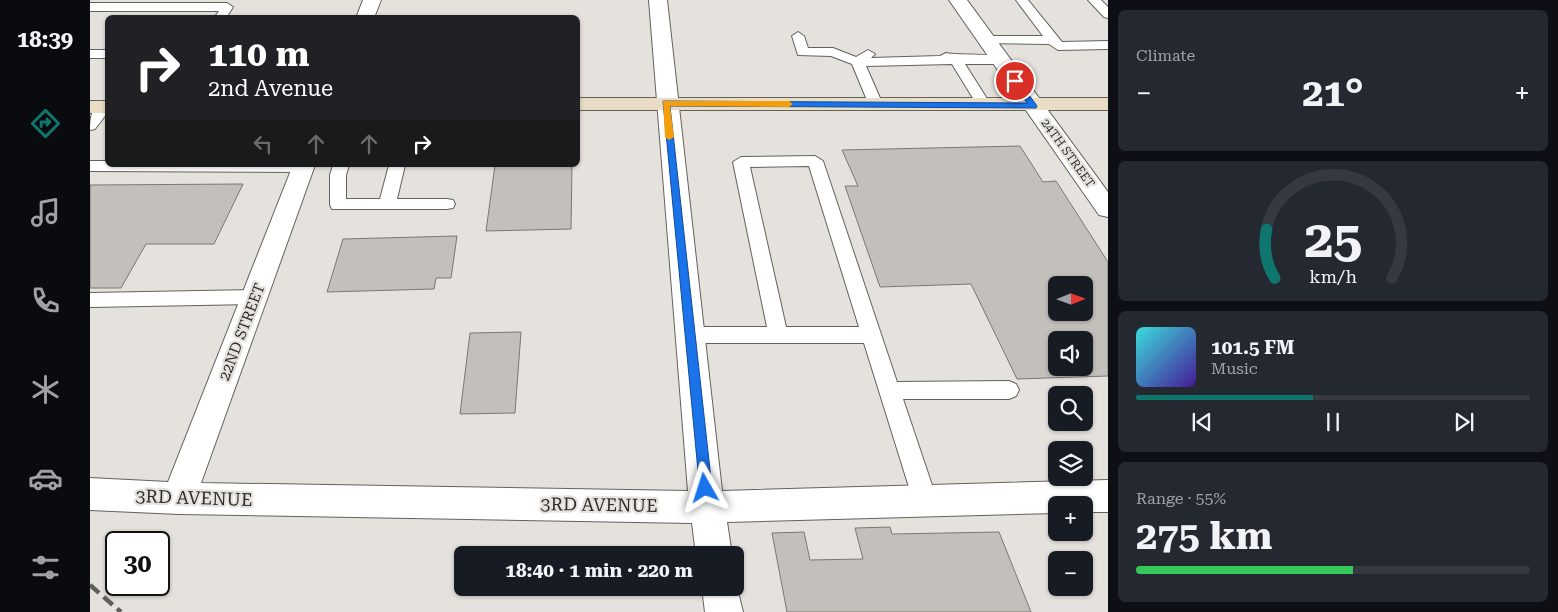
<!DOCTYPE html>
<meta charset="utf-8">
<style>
:root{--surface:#171b24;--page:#242831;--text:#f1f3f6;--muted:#9ea1a6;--line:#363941;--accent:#0f766e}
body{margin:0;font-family:"Roboto Serif",serif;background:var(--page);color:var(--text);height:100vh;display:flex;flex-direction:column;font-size:19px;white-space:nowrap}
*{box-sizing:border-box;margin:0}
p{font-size:16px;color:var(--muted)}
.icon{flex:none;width:28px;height:28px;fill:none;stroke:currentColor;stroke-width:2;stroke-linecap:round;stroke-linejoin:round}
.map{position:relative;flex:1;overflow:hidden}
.sheet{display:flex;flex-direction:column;gap:10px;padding:10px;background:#0d0f14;width:450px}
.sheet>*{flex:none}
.guide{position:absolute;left:15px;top:15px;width:475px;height:152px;border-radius:8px;box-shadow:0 1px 4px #0004;background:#202124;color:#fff;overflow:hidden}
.needle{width:32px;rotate:89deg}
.buttons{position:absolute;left:958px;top:276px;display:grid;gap:10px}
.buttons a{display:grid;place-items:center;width:45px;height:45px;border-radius:8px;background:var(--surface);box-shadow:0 1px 4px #0004;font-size:25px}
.speed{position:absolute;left:15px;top:531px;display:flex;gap:10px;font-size:25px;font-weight:700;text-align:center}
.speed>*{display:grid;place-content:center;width:65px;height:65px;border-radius:50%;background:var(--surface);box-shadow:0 1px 4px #0004;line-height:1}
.speed .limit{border:2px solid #111;border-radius:8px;background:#fff;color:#111}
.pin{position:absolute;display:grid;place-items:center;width:42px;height:42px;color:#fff;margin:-21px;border:2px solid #fff;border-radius:50%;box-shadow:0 1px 5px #0007}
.me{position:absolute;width:55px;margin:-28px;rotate:354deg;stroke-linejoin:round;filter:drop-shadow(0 0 4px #0008)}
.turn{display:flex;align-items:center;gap:18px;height:105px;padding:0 20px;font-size:22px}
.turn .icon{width:65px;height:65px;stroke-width:2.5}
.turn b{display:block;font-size:35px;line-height:42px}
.lanes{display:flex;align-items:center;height:48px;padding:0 20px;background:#0003;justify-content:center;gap:25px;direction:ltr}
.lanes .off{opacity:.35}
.big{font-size:38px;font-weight:700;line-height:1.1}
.sheet .widget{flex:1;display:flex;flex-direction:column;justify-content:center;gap:8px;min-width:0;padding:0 18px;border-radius:8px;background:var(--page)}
.sheet .dial{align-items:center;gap:0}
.dial svg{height:130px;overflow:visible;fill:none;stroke:var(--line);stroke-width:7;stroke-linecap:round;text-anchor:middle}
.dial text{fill:var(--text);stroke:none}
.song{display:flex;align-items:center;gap:15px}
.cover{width:60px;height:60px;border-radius:8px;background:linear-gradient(135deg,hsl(180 70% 55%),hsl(260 70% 35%))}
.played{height:5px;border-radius:2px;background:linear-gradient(90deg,var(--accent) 45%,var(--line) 45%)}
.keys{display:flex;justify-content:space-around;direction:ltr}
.heat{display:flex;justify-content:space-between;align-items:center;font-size:28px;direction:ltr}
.charge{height:8px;border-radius:4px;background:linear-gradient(90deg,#34c759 55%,var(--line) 0)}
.trip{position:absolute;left:364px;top:546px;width:290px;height:50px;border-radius:8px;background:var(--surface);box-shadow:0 1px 4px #0004;font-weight:700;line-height:50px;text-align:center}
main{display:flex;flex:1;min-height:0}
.dock{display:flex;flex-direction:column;width:90px;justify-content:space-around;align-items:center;background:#090b0e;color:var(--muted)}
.dock .icon{width:35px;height:35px}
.dock .selected{color:var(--accent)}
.dock b{font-size:22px;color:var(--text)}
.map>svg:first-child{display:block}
</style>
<main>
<nav class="dock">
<b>18:39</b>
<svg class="icon selected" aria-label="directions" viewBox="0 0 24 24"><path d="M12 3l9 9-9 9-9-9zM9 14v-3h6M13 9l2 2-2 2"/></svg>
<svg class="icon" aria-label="music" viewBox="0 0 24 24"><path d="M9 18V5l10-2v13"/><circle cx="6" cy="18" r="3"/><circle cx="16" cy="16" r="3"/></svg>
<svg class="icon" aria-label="phone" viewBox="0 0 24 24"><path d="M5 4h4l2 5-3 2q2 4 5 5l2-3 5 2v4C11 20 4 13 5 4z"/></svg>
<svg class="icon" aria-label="climate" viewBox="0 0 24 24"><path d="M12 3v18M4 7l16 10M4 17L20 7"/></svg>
<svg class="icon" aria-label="car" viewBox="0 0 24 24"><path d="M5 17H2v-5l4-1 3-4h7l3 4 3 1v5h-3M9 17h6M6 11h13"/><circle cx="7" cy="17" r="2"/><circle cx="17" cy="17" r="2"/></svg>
<svg class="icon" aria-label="filters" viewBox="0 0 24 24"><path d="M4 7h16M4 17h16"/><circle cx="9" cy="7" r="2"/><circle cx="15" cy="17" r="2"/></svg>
</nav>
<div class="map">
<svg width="1018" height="612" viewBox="0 0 1018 612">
<rect width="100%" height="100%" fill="#e5e2dd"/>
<g fill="#c3bfba" stroke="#7b7873" fill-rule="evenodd">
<path d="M930 146 953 182 966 181 1018 262V376L927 379 881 284 790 287 755 186H768L752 150ZM966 285H994V312H966ZM966 340H994V368H966Z"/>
<polygon points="405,165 482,165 481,229 396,231"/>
<polygon points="153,184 124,244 56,244 31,288 0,288 0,185"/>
<polygon points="367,236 361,278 346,278 344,289 237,292 253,239"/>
<polygon points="431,332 425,413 370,414 380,333"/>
<polygon points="800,527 802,534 909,532 941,612 697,612 682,533 714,532 720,560 773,559 765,528"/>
</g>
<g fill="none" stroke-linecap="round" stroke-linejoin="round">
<g stroke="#64615d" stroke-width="2">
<g id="lane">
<polygon points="926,0 938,0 972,42 1018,41 1018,49 968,50 959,44 891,43 890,40 896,36 953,36"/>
<polygon points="998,0 1011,0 1018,7 1018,18 1014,17"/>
<polygon points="0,3 137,3 143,7 136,18 124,18 129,11 0,11"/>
<path d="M708 32 714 36 718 48H743L766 57 778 50 785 54 781 58 850 56 856 53C869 56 910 52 917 60L910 64H875L901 105 894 109 889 108 862 64 776 66 793 105 786 109 779 105 762 64 741 56 708 55 702 36Z"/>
<rect x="0" y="50" width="18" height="8"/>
<path d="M14 103 18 104V112L5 129 0 130C0 119 1 106 14 103Z"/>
<path d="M725 156 733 161 807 382 919 381 926 384 929 390 926 396 919 399H813L847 500 843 508 835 511 827 508 823 500 774 343H599L592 340 589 335 592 330 599 327H677L643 162 651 157ZM719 166 769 327H696L660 167Z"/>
<polygon points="0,161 18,161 18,165 221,165 222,167 214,172 0,171"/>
<polygon points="243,165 259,165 256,175 256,199 290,199 299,165 315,165 307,199 357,199 363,200 365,204 363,208 357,209 242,209 240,205 240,175"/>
<polygon points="164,290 171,292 173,297 171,302 164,304 0,307 0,293"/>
</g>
</g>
<g stroke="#64615d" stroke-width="2">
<g id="street">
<polygon points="273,0 291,0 284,18 266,18"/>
<polygon points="559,0 577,0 632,491 1018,480 1018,512 994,512 994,505 966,505 966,513 637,522 642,555 606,555 602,523 89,514 0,510 0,478 78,482 203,165 225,165 111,483 598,491"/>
<polygon points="859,0 877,0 1018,192 1018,217 1009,215"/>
<polygon points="645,580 653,612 615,612 612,588 645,588"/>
</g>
</g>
<g stroke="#64615d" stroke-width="2">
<g id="secondary">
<rect x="488" y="98" width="530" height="12"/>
<rect x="0" y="101" width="18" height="12"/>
</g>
</g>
<use href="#lane" fill="#fff" fill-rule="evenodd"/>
<use href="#street" fill="#fff" fill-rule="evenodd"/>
<use href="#secondary" fill="#eaddc6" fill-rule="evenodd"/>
<polyline stroke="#615f5c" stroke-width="4.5" stroke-dasharray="12 6" stroke-linecap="butt" points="0,585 31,612"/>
</g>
<polygon fill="#1a73e8" stroke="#114b97" points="922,80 928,80 947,106 946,108 580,106 622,488 620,492 615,494 610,492 573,101 937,103 921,81"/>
<polygon fill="#f59e0b" points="573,101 699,101 703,104 699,107 580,106 584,137 579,140 575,137"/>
<g text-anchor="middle" stroke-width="4.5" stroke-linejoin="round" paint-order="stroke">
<g font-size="12" fill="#2d2c2a" stroke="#e5e2dd">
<text transform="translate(978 153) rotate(54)" y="4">24TH STREET</text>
</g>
<g font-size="15" fill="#2d2c2a" stroke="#e5e2dd">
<text transform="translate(152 332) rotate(-69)" y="5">22ND STREET</text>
</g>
<g font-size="18" fill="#2d2c2a" stroke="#e5e2dd">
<text transform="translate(104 498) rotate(2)" y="6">3RD AVENUE</text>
<text transform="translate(509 505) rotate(1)" y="6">3RD AVENUE</text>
</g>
</g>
</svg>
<div class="buttons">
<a><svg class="needle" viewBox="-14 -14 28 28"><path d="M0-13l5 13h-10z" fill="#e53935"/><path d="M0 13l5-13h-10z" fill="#9ea1a6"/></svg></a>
<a><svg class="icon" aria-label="sound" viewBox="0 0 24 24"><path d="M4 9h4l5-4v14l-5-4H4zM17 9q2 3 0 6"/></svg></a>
<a><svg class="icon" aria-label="search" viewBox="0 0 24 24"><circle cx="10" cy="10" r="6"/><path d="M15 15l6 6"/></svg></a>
<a><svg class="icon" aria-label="layers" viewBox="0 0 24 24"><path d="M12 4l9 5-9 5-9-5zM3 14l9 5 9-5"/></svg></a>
<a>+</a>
<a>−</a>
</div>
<div class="speed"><div class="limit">30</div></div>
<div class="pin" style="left:925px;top:81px;background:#d93025"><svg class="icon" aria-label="arrive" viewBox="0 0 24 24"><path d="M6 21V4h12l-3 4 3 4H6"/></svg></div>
<svg class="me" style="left:615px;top:488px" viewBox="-20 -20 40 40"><path d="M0-17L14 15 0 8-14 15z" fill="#1a73e8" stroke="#fff" stroke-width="4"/></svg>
<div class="trip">18:40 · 1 min · 220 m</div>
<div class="guide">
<div class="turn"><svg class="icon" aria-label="right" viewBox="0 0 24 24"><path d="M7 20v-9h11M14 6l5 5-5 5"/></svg><div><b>110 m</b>2nd Avenue</div></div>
<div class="lanes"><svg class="icon off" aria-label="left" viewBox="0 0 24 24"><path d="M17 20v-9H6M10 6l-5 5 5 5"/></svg><svg class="icon off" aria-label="ahead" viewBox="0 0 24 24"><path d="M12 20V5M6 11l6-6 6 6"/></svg><svg class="icon off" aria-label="ahead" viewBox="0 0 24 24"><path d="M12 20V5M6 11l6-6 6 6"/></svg><svg class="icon" aria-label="right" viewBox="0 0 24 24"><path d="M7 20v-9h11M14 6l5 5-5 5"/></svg></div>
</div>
</div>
<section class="sheet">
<div class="widget"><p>Climate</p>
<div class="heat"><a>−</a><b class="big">21°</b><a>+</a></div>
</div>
<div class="widget dial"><svg viewBox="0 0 100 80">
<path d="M14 69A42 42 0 1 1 86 69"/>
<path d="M14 69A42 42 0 0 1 9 39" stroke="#0f766e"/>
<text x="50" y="56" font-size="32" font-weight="700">25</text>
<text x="50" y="72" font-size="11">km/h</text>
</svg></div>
<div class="widget">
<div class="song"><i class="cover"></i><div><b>101.5 FM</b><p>Music</p></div></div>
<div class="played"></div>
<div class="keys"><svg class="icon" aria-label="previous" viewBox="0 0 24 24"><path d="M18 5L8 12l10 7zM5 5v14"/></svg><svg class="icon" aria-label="pause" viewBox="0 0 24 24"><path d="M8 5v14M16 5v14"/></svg><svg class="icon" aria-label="next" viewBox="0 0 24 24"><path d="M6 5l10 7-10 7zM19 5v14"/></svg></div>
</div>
<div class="widget"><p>Range · 55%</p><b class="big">275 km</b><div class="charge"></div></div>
</section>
</main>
